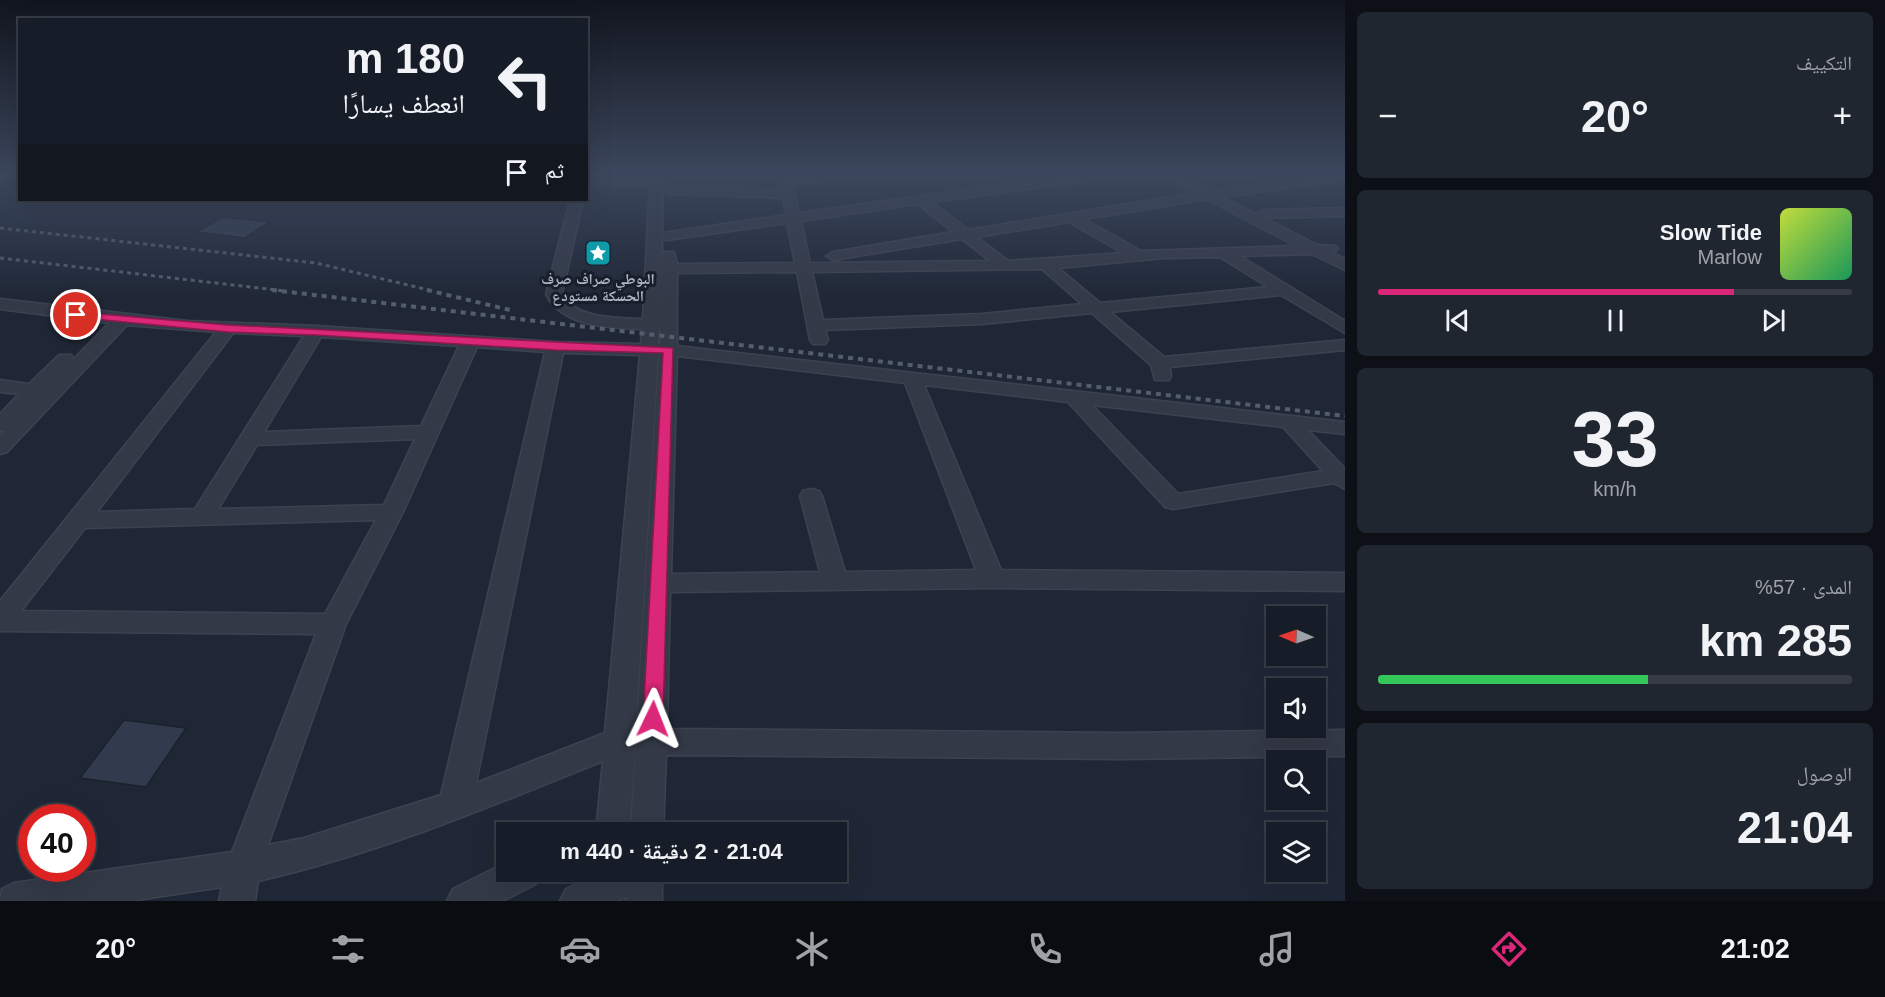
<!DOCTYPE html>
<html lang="ar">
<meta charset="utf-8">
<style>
:root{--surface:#171d28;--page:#202630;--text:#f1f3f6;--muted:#9ea2a8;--line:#363b45;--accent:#db2777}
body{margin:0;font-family:Helvetica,"Noto Naskh Arabic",sans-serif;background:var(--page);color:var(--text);direction:rtl;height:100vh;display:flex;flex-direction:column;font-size:22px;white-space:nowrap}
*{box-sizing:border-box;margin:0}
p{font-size:20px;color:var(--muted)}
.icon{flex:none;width:33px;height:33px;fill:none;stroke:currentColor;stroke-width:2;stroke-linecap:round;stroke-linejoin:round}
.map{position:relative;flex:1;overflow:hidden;direction:ltr}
.side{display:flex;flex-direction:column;gap:12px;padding:12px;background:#0d1016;width:540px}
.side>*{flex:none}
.banner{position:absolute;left:18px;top:18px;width:570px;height:183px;border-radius:0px;box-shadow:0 6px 24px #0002,0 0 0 2px var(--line);direction:rtl;background:#171d28;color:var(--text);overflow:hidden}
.needle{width:39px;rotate:272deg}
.controls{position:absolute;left:1266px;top:606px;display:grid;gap:12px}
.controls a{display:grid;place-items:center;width:60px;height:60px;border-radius:0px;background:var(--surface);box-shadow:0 6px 24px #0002,0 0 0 2px var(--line);font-size:30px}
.speed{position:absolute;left:18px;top:804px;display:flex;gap:12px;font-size:30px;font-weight:700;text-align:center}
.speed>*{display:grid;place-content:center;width:78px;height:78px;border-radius:50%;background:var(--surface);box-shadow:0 6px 24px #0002,0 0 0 2px var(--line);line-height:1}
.speed .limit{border:9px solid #d22;background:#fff;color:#111}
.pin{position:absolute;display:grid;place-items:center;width:51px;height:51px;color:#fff;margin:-26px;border:3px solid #fff;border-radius:50%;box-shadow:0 2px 6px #0007}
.me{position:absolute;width:66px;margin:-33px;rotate:2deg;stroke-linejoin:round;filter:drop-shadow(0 0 4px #0008)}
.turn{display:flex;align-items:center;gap:21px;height:126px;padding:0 24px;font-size:27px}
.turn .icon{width:78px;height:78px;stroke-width:2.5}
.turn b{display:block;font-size:42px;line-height:51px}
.then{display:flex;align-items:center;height:57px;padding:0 24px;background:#0003;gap:12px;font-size:22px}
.big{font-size:45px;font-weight:700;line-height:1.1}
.side .widget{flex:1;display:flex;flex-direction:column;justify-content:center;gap:9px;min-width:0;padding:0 21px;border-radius:9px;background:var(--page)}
.side .dial{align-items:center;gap:0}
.dial b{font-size:78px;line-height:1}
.song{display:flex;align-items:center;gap:18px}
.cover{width:72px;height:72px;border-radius:9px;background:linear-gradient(135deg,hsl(70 70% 55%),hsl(150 70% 35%))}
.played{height:6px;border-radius:3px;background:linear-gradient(90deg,var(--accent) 75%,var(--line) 75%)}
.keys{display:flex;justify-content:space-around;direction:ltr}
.heat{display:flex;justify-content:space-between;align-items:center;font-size:33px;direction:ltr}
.charge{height:9px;border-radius:4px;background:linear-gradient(90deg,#34c759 57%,var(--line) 0)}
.trip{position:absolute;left:496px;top:822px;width:351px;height:60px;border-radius:0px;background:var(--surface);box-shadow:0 6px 24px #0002,0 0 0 2px var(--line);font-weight:700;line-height:60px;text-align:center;direction:rtl}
.tabs{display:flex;height:96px;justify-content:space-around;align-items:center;background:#090c10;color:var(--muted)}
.tabs .icon{width:42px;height:42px}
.tabs .active{color:var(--accent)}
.tabs b{font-size:27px;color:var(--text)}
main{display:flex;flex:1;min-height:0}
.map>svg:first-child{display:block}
</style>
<main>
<section class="side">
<div class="widget"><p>التكييف</p>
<div class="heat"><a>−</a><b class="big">20°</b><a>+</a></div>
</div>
<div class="widget">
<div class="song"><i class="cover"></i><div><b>Slow Tide</b><p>Marlow</p></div></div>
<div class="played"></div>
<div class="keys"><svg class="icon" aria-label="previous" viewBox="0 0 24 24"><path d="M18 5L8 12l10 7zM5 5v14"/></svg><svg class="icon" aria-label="pause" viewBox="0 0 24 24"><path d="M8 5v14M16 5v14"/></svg><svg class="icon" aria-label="next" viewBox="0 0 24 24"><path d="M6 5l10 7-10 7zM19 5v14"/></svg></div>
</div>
<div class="widget dial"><b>33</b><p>km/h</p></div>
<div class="widget"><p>المدى · 57%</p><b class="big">285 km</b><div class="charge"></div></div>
<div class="widget"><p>الوصول</p><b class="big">21:04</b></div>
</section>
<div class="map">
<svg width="1345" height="901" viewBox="0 0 1345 901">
<rect width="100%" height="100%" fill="#1f2736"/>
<g fill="#313b4d" stroke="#1a212d" stroke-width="1.5">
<polygon points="223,217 270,222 245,238 196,232"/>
<polygon points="124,720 186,728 146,787 80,778"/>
</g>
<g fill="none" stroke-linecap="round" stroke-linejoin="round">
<g stroke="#3c4350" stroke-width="3">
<g id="minor">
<path d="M651 174H663L662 233 786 215 783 198 670 194 664 190 670 186 781 190 778 174H790L791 177 851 174 845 178 792 184 799 213 1081 174H1112L1106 178 932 202 968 230 1196 193 1162 174H1177L1211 191 1345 174V180L1222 197 1256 214 1263 210 1345 208V216L1264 218 1317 245 1336 246 1338 249 1333 253 1345 259V270L1312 254 1240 256 1345 321V333L1281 295 1110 312 1164 357 1345 340V350L1170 367 1171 376 1169 380H1155L1151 365 1092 313 982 324 825 330 828 340 825 344H813L810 340 797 272 677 273V346L1345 422V434L1308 430 1345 469V489L1334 483 1173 509 1165 507 1068 402 924 385 1001 570 1345 573V591L992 588 670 592 667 729 1120 733 1345 730V756L1120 759 666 755 663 832H631L636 740 629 832H596L603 761C490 807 377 854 258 881L255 901H219L222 887 130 901H0L2 889 14 883 232 852 316 634 0 631V601L216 332 127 325 7 452 0 454V436L6 430 0 431V414L19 394 0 392V380L29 384 59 355H71L74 359 72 361 109 323 0 309V299L188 321 316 326 555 342 641 344 642 329C609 328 562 327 546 294L570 200H583L562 294C575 319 618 318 643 319L650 185 586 186V178L651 177ZM1207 199 1296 246 1141 251 1084 219ZM918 204 953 232 833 252 826 256 833 260 962 239 990 261 810 263 801 221ZM1069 222 1123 253 1008 261 977 237ZM787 223 795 263 677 264 674 252H664L662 255 660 319 662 238 667 240ZM1220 257 1268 287 1100 303 1058 268 1163 258ZM1042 269 1082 304 982 314 823 320 812 272ZM659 329H660V344H658ZM233 333 304 336 195 509 97 512ZM321 337 459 346 421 426 264 432ZM477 347 545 352 441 795 304 838 268 845 346 624 403 512ZM563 353 640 355 605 733 476 783ZM658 355H659L636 740 635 738ZM677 356 905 383 976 570 845 572 822 496 819 491 811 489 803 491 800 496 820 572 671 574ZM1092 405 1283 427 1323 471 1178 494ZM415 439 384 505 218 509 257 445ZM376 520 325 614 21 611 85 528Z"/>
<polygon points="507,862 507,872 541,872 536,884 502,901 447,901 453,889"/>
<polygon points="603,872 662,872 662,901 626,901 627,897 617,901 560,901 566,889"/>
</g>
</g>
<use href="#minor" fill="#333947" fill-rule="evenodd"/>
<g stroke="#545d6e" stroke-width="3" stroke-dasharray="4 4" stroke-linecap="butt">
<polyline points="0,228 316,263 433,291"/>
<polyline points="0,258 285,291"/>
</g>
<g stroke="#545d6e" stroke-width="4" stroke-dasharray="5 5" stroke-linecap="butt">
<polyline points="272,290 1345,416"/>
<polyline points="427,290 514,311"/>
</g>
</g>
<linearGradient id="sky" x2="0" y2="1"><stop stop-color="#11151e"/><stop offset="0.58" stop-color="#3c475d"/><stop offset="1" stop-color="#3c475d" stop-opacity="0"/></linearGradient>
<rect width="1345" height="300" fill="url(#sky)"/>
<polygon fill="#db2777" stroke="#8e194d" stroke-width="1.5" points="76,312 228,325 673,348 663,719 660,725 653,727 646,725 643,719 663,353 555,350 316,335 228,332 73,317 71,315"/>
<defs>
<g id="sight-square" transform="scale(1.35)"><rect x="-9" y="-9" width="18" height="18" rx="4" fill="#0f9aa8" stroke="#181f2b"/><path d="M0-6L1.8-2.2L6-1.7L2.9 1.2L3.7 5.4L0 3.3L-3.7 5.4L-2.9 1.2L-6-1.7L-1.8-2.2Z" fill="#fff"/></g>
</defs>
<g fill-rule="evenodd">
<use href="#sight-square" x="598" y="253"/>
</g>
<g text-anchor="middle" stroke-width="6" stroke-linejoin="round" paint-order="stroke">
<g font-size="15" font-weight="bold" fill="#adb4c4" stroke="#181f2b">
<text x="598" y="284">البوطي صراف صرف<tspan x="598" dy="17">الحسكة مستودع</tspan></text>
</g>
</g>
</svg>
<div class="controls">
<a><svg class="needle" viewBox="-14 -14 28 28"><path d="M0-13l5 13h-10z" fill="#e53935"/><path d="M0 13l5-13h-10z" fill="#9ea2a8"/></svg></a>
<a><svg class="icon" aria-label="sound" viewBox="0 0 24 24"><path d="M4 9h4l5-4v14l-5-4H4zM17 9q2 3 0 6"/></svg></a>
<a><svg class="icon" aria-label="search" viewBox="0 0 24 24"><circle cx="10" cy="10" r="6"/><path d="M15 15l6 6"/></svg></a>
<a><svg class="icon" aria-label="layers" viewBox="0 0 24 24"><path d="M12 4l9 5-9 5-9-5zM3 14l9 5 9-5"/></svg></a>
</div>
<div class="speed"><div class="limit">40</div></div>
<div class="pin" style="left:76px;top:315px;background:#d93025"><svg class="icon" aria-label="arrive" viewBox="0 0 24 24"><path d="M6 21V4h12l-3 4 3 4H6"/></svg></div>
<svg class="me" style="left:653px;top:719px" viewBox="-20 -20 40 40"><path d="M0-17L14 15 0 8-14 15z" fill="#db2777" stroke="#fff" stroke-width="4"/></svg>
<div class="trip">21:04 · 2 دقيقة · 440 m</div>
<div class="banner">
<div class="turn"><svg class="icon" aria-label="left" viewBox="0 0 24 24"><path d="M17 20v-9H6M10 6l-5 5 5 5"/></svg><div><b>180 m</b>انعطف يسارًا</div></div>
<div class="then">ثم<svg class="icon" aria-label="arrive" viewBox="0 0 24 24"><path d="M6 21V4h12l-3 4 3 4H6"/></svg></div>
</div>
</div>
</main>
<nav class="tabs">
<b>21:02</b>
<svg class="icon active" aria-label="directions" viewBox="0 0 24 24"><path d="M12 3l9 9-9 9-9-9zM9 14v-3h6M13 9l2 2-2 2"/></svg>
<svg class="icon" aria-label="music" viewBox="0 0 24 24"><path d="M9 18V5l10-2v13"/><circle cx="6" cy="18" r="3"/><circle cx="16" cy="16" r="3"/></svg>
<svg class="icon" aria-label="phone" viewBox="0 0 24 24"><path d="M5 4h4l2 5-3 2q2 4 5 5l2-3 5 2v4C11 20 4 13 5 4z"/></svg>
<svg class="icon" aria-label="climate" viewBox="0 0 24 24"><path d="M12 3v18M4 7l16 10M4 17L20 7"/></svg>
<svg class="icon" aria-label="car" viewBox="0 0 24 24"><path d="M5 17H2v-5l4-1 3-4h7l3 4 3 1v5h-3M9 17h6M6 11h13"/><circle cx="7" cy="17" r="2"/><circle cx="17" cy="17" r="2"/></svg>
<svg class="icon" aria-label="filters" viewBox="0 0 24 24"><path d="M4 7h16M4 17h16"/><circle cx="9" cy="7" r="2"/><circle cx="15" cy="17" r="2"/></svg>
<b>20°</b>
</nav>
